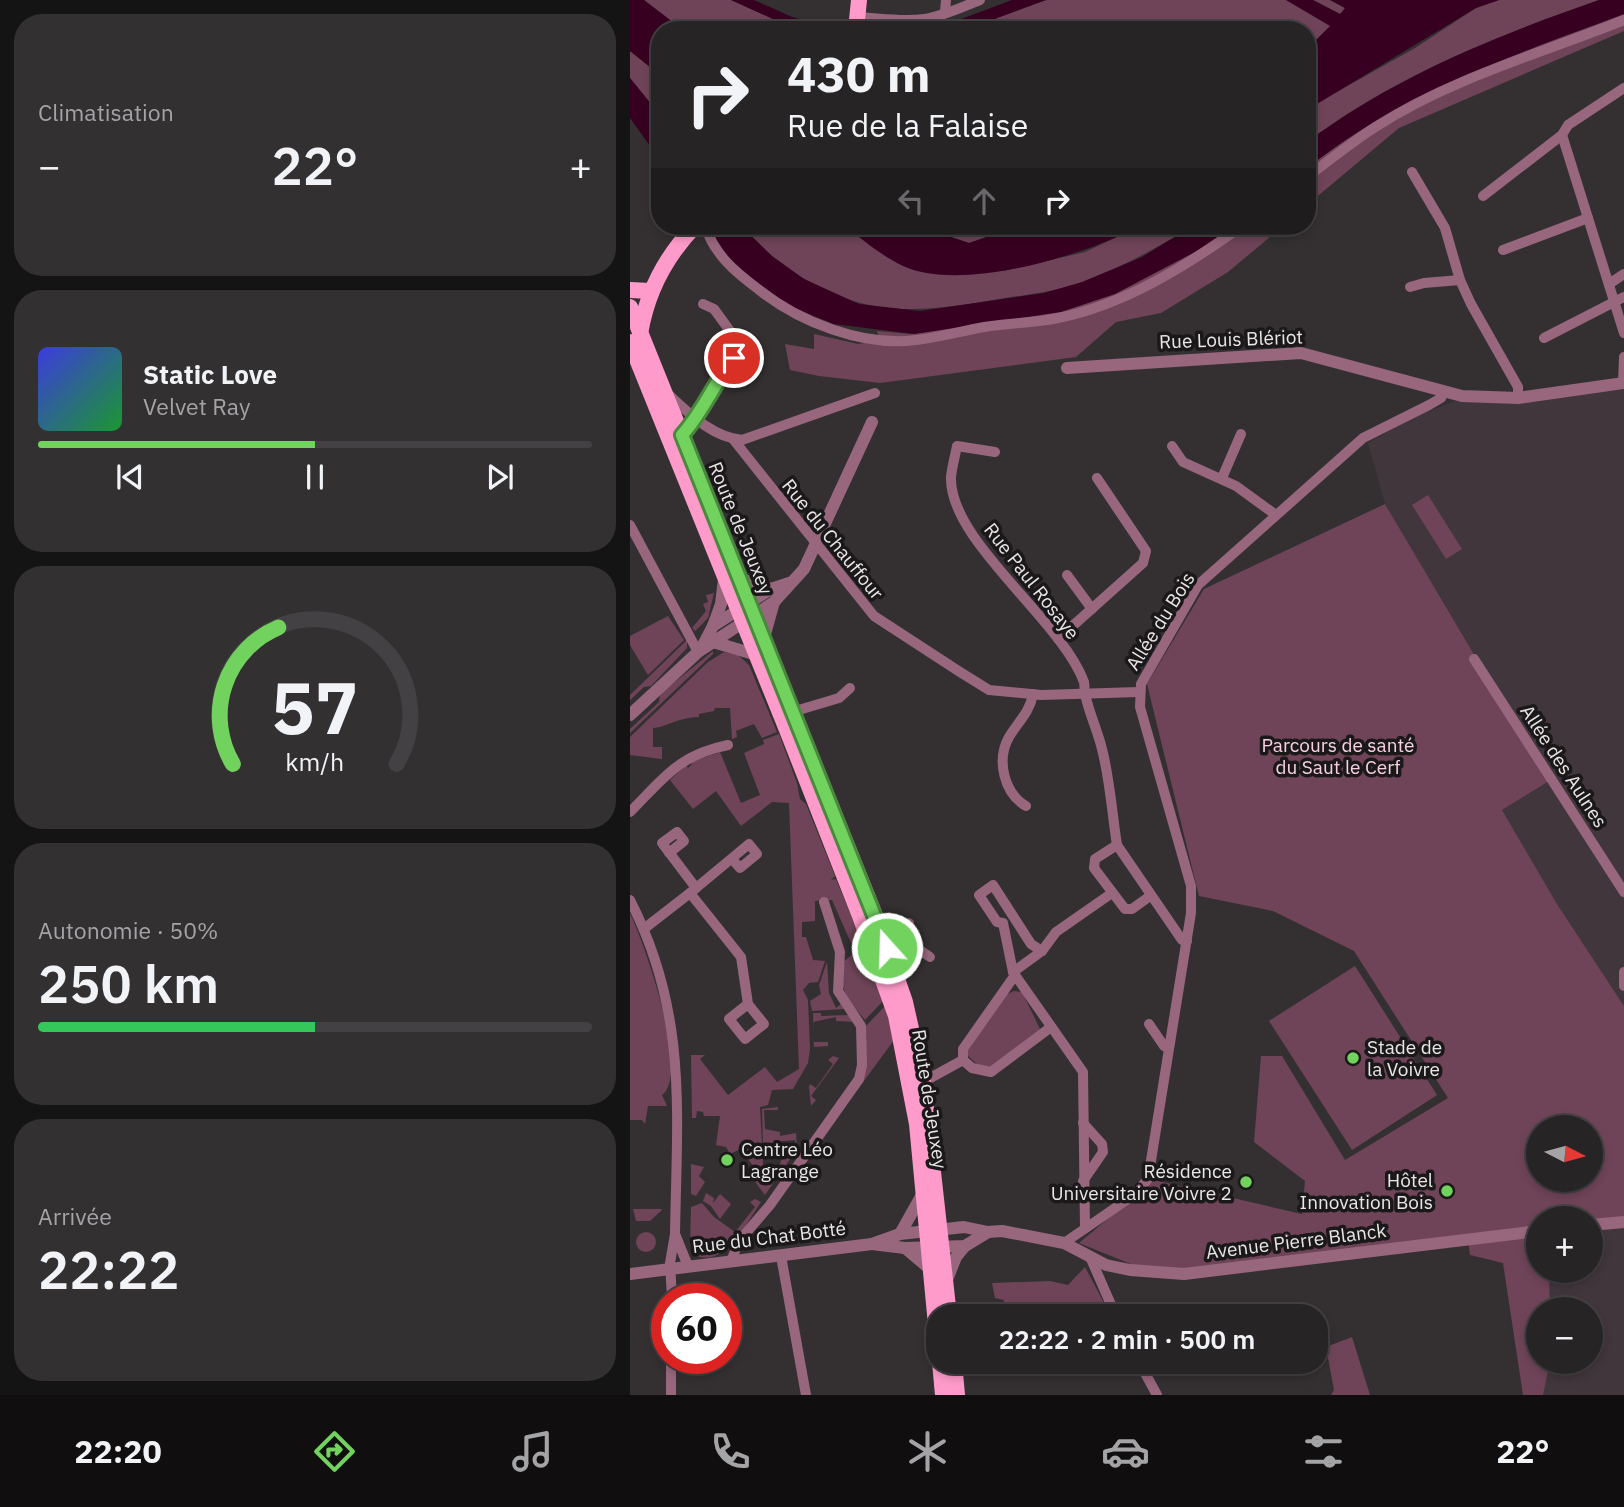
<!DOCTYPE html>
<html lang="fr">
<meta charset="utf-8">
<style>
:root{--surface:#272426;--page:#333032;--text:#f1f3f6;--muted:#a4a4a7;--line:#434143;--accent:#71d25e}
body{margin:0;font-family:"IBM Plex Sans",sans-serif;background:var(--page);color:var(--text);height:100vh;display:flex;flex-direction:column;font-size:26px;white-space:nowrap}
*{box-sizing:border-box;margin:0}
p{font-size:23px;color:var(--muted)}
.icon{flex:none;width:38px;height:38px;fill:none;stroke:currentColor;stroke-width:2;stroke-linecap:round;stroke-linejoin:round}
.map{position:relative;flex:1;overflow:hidden}
.sheet{display:flex;flex-direction:column;gap:14px;padding:14px;background:#151415;width:630px}
.sheet>*{flex:none}
.guide{position:absolute;left:21px;top:21px;width:665px;height:214px;border-radius:28px;box-shadow:0 4px 10px #0003,0 0 0 2px var(--line);background:#272426;color:var(--text);overflow:hidden}
.needle{width:46px;rotate:96deg}
.controls{position:absolute;left:896px;top:1115px;display:grid;gap:14px}
.controls a{display:grid;place-items:center;width:77px;height:77px;border-radius:50%;background:var(--surface);box-shadow:0 4px 10px #0003,0 0 0 2px var(--line);font-size:35px}
.speed{position:absolute;left:21px;top:1283px;display:flex;gap:14px;font-size:35px;font-weight:700;text-align:center}
.speed>*{display:grid;place-content:center;width:91px;height:91px;border-radius:50%;background:var(--surface);box-shadow:0 4px 10px #0003,0 0 0 2px var(--line);line-height:1}
.speed .limit{border:10px solid #d22;background:#fff;color:#111}
.pin{position:absolute;display:grid;place-items:center;width:60px;height:60px;color:#fff;margin:-30px;border:4px solid #fff;border-radius:50%;box-shadow:0 2px 7px #0007}
.me{position:absolute;width:77px;margin:-38px;rotate:340deg;stroke-linejoin:round;filter:drop-shadow(0 0 5px #0008)}
.turn{display:flex;align-items:center;gap:24px;height:147px;padding:0 21px;font-size:32px}
.turn .icon{width:91px;height:91px;stroke-width:2.5}
.turn b{display:block;font-size:49px;line-height:60px}
.lanes{display:flex;align-items:center;height:66px;padding:0 21px;background:#0003;justify-content:center;gap:35px;direction:ltr}
.lanes .off{opacity:.35}
.big{font-size:52px;font-weight:600;line-height:1.1}
.sheet .tile{flex:1;display:flex;flex-direction:column;justify-content:center;gap:10px;min-width:0;padding:0 24px;border-radius:28px;background:var(--page)}
.sheet .dial{align-items:center;gap:0}
.dial svg{height:182px;overflow:visible;fill:none;stroke:var(--line);stroke-width:7;stroke-linecap:round;text-anchor:middle}
.dial text{fill:var(--text);stroke:none}
.song{display:flex;align-items:center;gap:21px}
.cover{width:84px;height:84px;border-radius:10px;background:linear-gradient(135deg,hsl(240 70% 55%),hsl(130 70% 35%))}
.played{height:7px;border-radius:4px;background:linear-gradient(90deg,var(--accent) 50%,var(--line) 50%)}
.keys{display:flex;justify-content:space-around;direction:ltr}
.heat{display:flex;justify-content:space-between;align-items:center;font-size:38px;direction:ltr}
.charge{height:10px;border-radius:5px;background:linear-gradient(90deg,#34c759 50%,var(--line) 0)}
.trip{position:absolute;left:296px;top:1304px;width:402px;height:70px;border-radius:28px;background:var(--surface);box-shadow:0 4px 10px #0003,0 0 0 2px var(--line);font-weight:600;line-height:70px;text-align:center}
.menu{display:flex;height:112px;justify-content:space-around;align-items:center;background:#100e0f;color:var(--muted)}
.menu .icon{width:49px;height:49px}
.menu .on{color:var(--accent)}
.menu b{font-size:32px;color:var(--text)}
main{display:flex;flex:1;min-height:0}
.map>svg:first-child{display:block}
</style>
<main>
<section class="sheet">
<div class="tile"><p>Climatisation</p>
<div class="heat"><a>−</a><b class="big">22°</b><a>+</a></div>
</div>
<div class="tile">
<div class="song"><i class="cover"></i><div><b>Static Love</b><p>Velvet Ray</p></div></div>
<div class="played"></div>
<div class="keys"><svg class="icon" aria-label="previous" viewBox="0 0 24 24"><path d="M18 5L8 12l10 7zM5 5v14"/></svg><svg class="icon" aria-label="pause" viewBox="0 0 24 24"><path d="M8 5v14M16 5v14"/></svg><svg class="icon" aria-label="next" viewBox="0 0 24 24"><path d="M6 5l10 7-10 7zM19 5v14"/></svg></div>
</div>
<div class="tile dial"><svg viewBox="0 0 100 80">
<path d="M14 69A42 42 0 1 1 86 69"/>
<path d="M14 69A42 42 0 0 1 34 9" stroke="#71d25e"/>
<text x="50" y="56" font-size="32" font-weight="700">57</text>
<text x="50" y="72" font-size="11">km/h</text>
</svg></div>
<div class="tile"><p>Autonomie · 50%</p><b class="big">250 km</b><div class="charge"></div></div>
<div class="tile"><p>Arrivée</p><b class="big">22:22</b></div>
</section>
<div class="map">
<svg width="994" height="1395" viewBox="0 0 994 1395">
<rect width="100%" height="100%" fill="#343032"/>
<g fill="#41363b">
<polygon points="994,390 994,1006 927,904 872,810 919,781 755,504 738,443 786,416 825,401"/>
<polygon points="994,1219 994,1395 913,1395 920,1362 961,1362 961,1309 920,1309 919,1271 961,1270 961,1224"/>
</g>
<g fill="#6f4458" fill-rule="evenodd">
<polygon points="14,0 101,0 167,30 53,30"/>
<polygon points="416,0 656,0 701,26 677,49 677,30 335,30"/>
<polygon points="683,0 700,0 715,8 714,13 710,14"/>
<path d="M869 0H969C866 36 765 76 677 142V110L689 102 785 48 846 8Z"/>
<path d="M994 14V31L769 128 677 205V168C775 91 879 57 994 14Z"/>
<polygon points="0,51 30,75 30,115 0,78"/>
<path d="M101 226H216L225 233 374 271 455 252 510 226H563C528 247 493 267 454 282 428 291 402 294 375 298 316 308 259 319 202 293 181 284 161 271 143 257 128 244 121 231 101 226Z"/>
<polygon points="288,226 389,226 339,243"/>
<polygon points="604,226 653,226 598,272 531,313 486,322 446,357 250,383 189,376 160,370 155,344 184,349 184,334 228,344 250,341 247,331 281,334 333,326 593,234"/>
<polygon points="798,495 832,549 816,559 782,505"/>
<path d="M755 504 919 781 872 810 927 904 994 1006V1219L961 1224V1218H908V1270L919 1271 920 1309H908V1362H920L913 1395H893L873 1263 840 1255 838 1239 594 1272 513 1269 449 1243 524 1180 672 1214 675 1181 624 1142 631 1056H652L715 1160 818 1098 724 951 643 911 569 896 517 684 574 589ZM908 1127H961V1180H908Z"/>
<polygon points="84,593 78,618 65,631 62,628 76,611 73,604 78,602 76,595"/>
<polygon points="38,616 54,640 18,675 0,645 0,636"/>
<polygon points="57,640 57,648 21,686 14,687 0,700 0,695"/>
<polygon points="83,651 83,654 0,733 0,729 29,702 30,694"/>
<path d="M94 652 108 655 119 665 147 732 132 738 124 724 106 731 107 737 102 739 100 708H85L84 711 69 714V717C45 718 38 727 23 728V747H32V759L0 755V737L78 662Z"/>
<path d="M149 734 167 783 170 799 176 804 205 876 201 880 206 879 230 937 225 939 226 943 231 941 254 1000 235 1020C222 1004 203 985 215 963H212L225 952 202 900 185 901V921L172 922V937H176L183 960 195 961 188 982 179 983 173 990 178 1000 180 1049 178 1063 163 1089 142 1090 138 1105 130 1107 133 1165 144 1169 149 1167 152 1158 160 1159 135 1195 123 1179 128 1172 110 1149 100 1154 96 1147 86 1145 90 1116H74L73 1112 67 1111 66 1118H62L61 1055H75L70 1059 98 1095 135 1067 147 1082 169 1069 159 803 142 802 111 826 86 791 63 809 40 780 56 765 58 768 62 764 61 762 90 752 111 803 130 795 114 753 134 744 133 740Z"/>
<path d="M0 913C14 943 61 1074 32 1095L37 1106H18L15 1124 12 1120H0Z"/>
<polygon points="197,962 199,993 206,1008 211,1004 214,1009 182,1011 180,1001 191,994 189,985"/>
<polygon points="725,966 807,1095 722,1150 639,1021"/>
<polygon points="384,991 392,992 410,1029 362,1066 351,1068 336,1054 371,997"/>
<polygon points="255,1006 264,1040 214,1108 231,1081 235,1027"/>
<polygon points="183,1013 191,1013 191,1016 218,1015 226,1022 206,1021 206,1017 183,1022 184,1042 198,1042 198,1046 184,1047"/>
<polygon points="203,1056 209,1058 181,1096 186,1100 181,1106 179,1087 180,1084 186,1088 203,1064 198,1060"/>
<polygon points="148,1107 148,1110 134,1110 135,1129 150,1132 150,1136 166,1133 167,1152 165,1140 143,1142 143,1146 159,1154 152,1157 147,1150 133,1147 132,1109"/>
<polygon points="61,1164 74,1167 69,1176 75,1182 66,1196 61,1194"/>
<polygon points="76,1193 84,1198 83,1203 90,1194 101,1204 90,1219 81,1206 73,1201"/>
<path d="M125 1199 131 1202C117 1222 95 1269 65 1255L60 1246 61 1207 72 1203 84 1217 105 1232 125 1207 120 1202Z"/>
<polygon points="3,1209 31,1209 32,1210 20,1221 6,1221"/>
<circle cx="16" cy="1242" r="10"/>
<polygon points="455,1267 481,1316 374,1316 374,1300 365,1298 362,1283 420,1281 438,1285"/>
<polygon points="722,1337 740,1395 701,1395 704,1390 696,1347"/>
</g>
<g fill="#370020">
<polygon points="0,0 14,0 53,30 30,30 30,75 0,51"/>
<polygon points="101,0 124,0 162,17 201,27 246,30 310,27 382,0 416,0 335,30 167,30"/>
<polygon points="656,0 683,0 710,14 715,8 700,0 869,0 846,8 677,110 677,49 700,26"/>
<path d="M969 0H994V14C879 57 775 91 677 168V142C766 76 866 36 969 0Z"/>
<polygon points="0,78 30,115 30,160 0,118"/>
<polygon points="76,226 114,229 142,256 174,279 229,304 290,311 414,293 452,282 512,257 563,226 604,226 565,252 485,294 431,312 284,334 204,324 164,308 104,267"/>
<path d="M216 226H288L339 243 389 226H510C455 255 332 293 273 266 254 257 232 240 216 226Z"/>
</g>
<g fill="none" stroke-linecap="round" stroke-linejoin="round">
<g stroke="#98677e" stroke-width="10">
<polyline points="315,12 316,0"/>
<path d="M227 17C249 18 272 22 294 19 312 17 332 7 350 0"/>
<polyline points="932,135 994,333"/>
<polyline points="782,172 815,228 830,280 841,304 888,387 888,398"/>
<path d="M677 177C700 160 723 141 747 126 822 78 912 53 994 20"/>
<polyline points="853,196 932,135 938,125 994,88"/>
<polyline points="28,201 30,203"/>
<path d="M75 226C85 255 104 271 128 289 169 322 233 347 286 340 309 337 332 331 354 327 378 323 404 323 428 318 494 305 558 265 612 226"/>
<polyline points="873,250 958,218"/>
<polyline points="979,284 994,274"/>
<polyline points="780,287 794,283 830,280"/>
<polyline points="914,338 994,297"/>
<polyline points="993,383 994,357"/>
<path d="M39 395C60 414 82 437 112 440L245 393"/>
<polyline points="52,435 66,420 89,376 111,346 84,309 73,304"/>
<polyline points="103,439 244,616 330,672 359,690 411,695 509,692"/>
<polyline points="542,446 553,462 606,486 646,515"/>
<path d="M365 452 327 446C325 456 322 467 321 477 319 541 431 619 454 682 455 687 454 693 456 698 460 715 468 732 472 749 480 780 482 813 487 845"/>
<polyline points="592,478 611,434"/>
<polyline points="0,525 68,652"/>
<polyline points="437,575 462,609"/>
<polyline points="428,639 513,563 516,551 467,478"/>
<polyline points="844,659 994,892"/>
<polyline points="162,712 209,698 220,688"/>
<path d="M396 806C374 793 366 760 379 737 388 722 400 712 403 694"/>
<path d="M0 812C33 779 48 755 98 745"/>
<polyline points="39,853 54,841 47,832 32,843 66,888"/>
<polyline points="60,893 119,844 127,854 110,868 102,859"/>
<polyline points="520,896 502,909 495,909 464,868 465,859 487,845 552,940 557,941"/>
<path d="M0 900C58 1013 47 1112 45 1234L40 1263 42 1298"/>
<polyline points="279,923 271,928 277,941 300,957"/>
<polyline points="15,928 60,893 111,957 118,1004 99,1019 115,1039 134,1024 118,1004"/>
<polyline points="257,948 277,941"/>
<polyline points="412,951 401,944 363,885 349,895 367,922 373,923 383,972 453,1072 455,1228"/>
<polyline points="383,972 412,951 426,932 482,893"/>
<polyline points="994,972 994,986"/>
<polyline points="385,975 333,1049 333,1060 342,1068 361,1072 421,1027"/>
<polyline points="519,1024 534,1046 539,1048"/>
<polyline points="293,1082 333,1060"/>
<polyline points="453,1181 473,1152 472,1144 453,1123"/>
<polyline points="45,1234 58,1266"/>
<polyline points="434,1243 504,1195 518,1179 561,913 561,886 510,707 511,684 568,585 733,438 799,405 811,398 814,392"/>
<polyline points="151,1256 176,1395"/>
<polyline points="461,1259 486,1316"/>
<polyline points="101,1261 109,1241 140,1205 212,1103 229,1079 232,1065 231,1026 208,991 210,952 194,902"/>
<polyline points="382,1362 391,1362"/>
<polyline points="509,1362 527,1395"/>
<polyline points="41,1395 41,1358"/>
</g>
<g stroke="#98677e" stroke-width="12">
<polyline points="437,368 671,353 832,396 888,398 994,383"/>
<polyline points="108,578 141,589"/>
<polyline points="83,626 91,604 94,579"/>
<polyline points="133,641 144,602"/>
<polyline points="83,642 127,655"/>
<polyline points="71,649 83,626 141,589 159,583"/>
<polyline points="0,715 68,652 144,602 174,569 242,422"/>
<polyline points="961,1225 994,1222"/>
<polyline points="270,1234 293,1193"/>
<polyline points="242,1244 270,1234 334,1227 358,1232 372,1231 434,1243 476,1265 500,1270 554,1274 908,1231"/>
<polyline points="275,1248 300,1269"/>
<polyline points="0,1274 242,1244 275,1248 335,1246 358,1232"/>
<polyline points="316,1282 326,1257 335,1246"/>
</g>
<g stroke="#ff9bca" stroke-width="16">
<polyline points="226,30 229,0"/>
<polyline points="0,290 20,291"/>
<polyline points="0,307 244,913 275,1002 293,1082 319,1316"/>
<path d="M10 334C17 291 35 257 65 226"/>
<polyline points="0,342 157,730 230,916 266,1016 287,1124 308,1346"/>
<polyline points="310,1362 313,1395"/>
<polyline points="324,1362 327,1395"/>
</g>
</g>
<g fill="none" stroke-linecap="round" stroke-linejoin="round">
<g stroke="#49883d" stroke-width="18">
<path id="route" d="M104 358C84 383 73 412 52 435L257 948"/>
</g>
<use href="#route" stroke="#71d25e" stroke-width="12"/>
</g>
<g fill="#71d25e" stroke="#1b1819" stroke-width="2.5">
<circle cx="723" cy="1058" r="7"/>
<circle cx="97" cy="1160" r="7"/>
<circle cx="616" cy="1182" r="7"/>
<circle cx="817" cy="1191" r="7"/>
</g>
<g text-anchor="middle" stroke-width="7" stroke-linejoin="round" paint-order="stroke">
<g font-size="19" fill="#e9e6e7" stroke="#1b1819">
<text transform="translate(601 339) rotate(-2)" y="7">Rue Louis Blériot</text>
<text transform="translate(111 528) rotate(68)" y="7">Route de Jeuxey</text>
<text transform="translate(203 539) rotate(51)" y="7">Rue du Chauffour</text>
<text transform="translate(402 581) rotate(52)" y="7">Rue Paul Rosaye</text>
<text transform="translate(530 621) rotate(-58)" y="7">Allée du Bois</text>
<text transform="translate(934 766) rotate(57)" y="7">Allée des Aulnes</text>
<text transform="translate(300 1099) rotate(81)" y="7">Route de Jeuxey</text>
<text transform="translate(139 1237) rotate(-7)" y="7">Rue du Chat Botté</text>
<text transform="translate(666 1241) rotate(-7)" y="7">Avenue Pierre Blanck</text>
</g>
<g font-size="19" fill="#f8d0e2" stroke="#1b1819">
<text x="708" y="752">Parcours de santé<tspan x="708" dy="22">du Saut le Cerf</tspan></text>
</g>
<g font-size="19" fill="#e9e6e7" stroke="#1b1819" text-anchor="start">
<text x="737" y="1054">Stade de<tspan x="737" dy="22">la Voivre</tspan></text>
<text x="111" y="1156">Centre Léo<tspan x="111" dy="22">Lagrange</tspan></text>
<text x="602" y="1178" text-anchor="end">Résidence<tspan x="602" dy="22">Universitaire Voivre 2</tspan></text>
<text x="803" y="1187" text-anchor="end">Hôtel<tspan x="803" dy="22">Innovation Bois</tspan></text>
</g>
</g>
</svg>
<div class="controls">
<a><svg class="needle" viewBox="-14 -14 28 28"><path d="M0-13l5 13h-10z" fill="#e53935"/><path d="M0 13l5-13h-10z" fill="#a4a4a7"/></svg></a>
<a>+</a>
<a>−</a>
</div>
<div class="speed"><div class="limit">60</div></div>
<div class="pin" style="left:104px;top:358px;background:#d93025"><svg class="icon" aria-label="arrive" viewBox="0 0 24 24"><path d="M6 21V4h12l-3 4 3 4H6"/></svg></div>
<svg class="me" style="left:257px;top:948px" viewBox="-20 -20 40 40"><circle r="17" fill="#71d25e" stroke="#fff" stroke-width="3"/><path d="M0-11L8 9 0 5-8 9z" fill="#fff"/></svg>
<div class="trip">22:22 · 2 min · 500 m</div>
<div class="guide">
<div class="turn"><svg class="icon" aria-label="right" viewBox="0 0 24 24"><path d="M7 20v-9h11M14 6l5 5-5 5"/></svg><div><b>430 m</b>Rue de la Falaise</div></div>
<div class="lanes"><svg class="icon off" aria-label="left" viewBox="0 0 24 24"><path d="M17 20v-9H6M10 6l-5 5 5 5"/></svg><svg class="icon off" aria-label="ahead" viewBox="0 0 24 24"><path d="M12 20V5M6 11l6-6 6 6"/></svg><svg class="icon" aria-label="right" viewBox="0 0 24 24"><path d="M7 20v-9h11M14 6l5 5-5 5"/></svg></div>
</div>
</div>
</main>
<nav class="menu">
<b>22:20</b>
<svg class="icon on" aria-label="directions" viewBox="0 0 24 24"><path d="M12 3l9 9-9 9-9-9zM9 14v-3h6M13 9l2 2-2 2"/></svg>
<svg class="icon" aria-label="music" viewBox="0 0 24 24"><path d="M9 18V5l10-2v13"/><circle cx="6" cy="18" r="3"/><circle cx="16" cy="16" r="3"/></svg>
<svg class="icon" aria-label="phone" viewBox="0 0 24 24"><path d="M5 4h4l2 5-3 2q2 4 5 5l2-3 5 2v4C11 20 4 13 5 4z"/></svg>
<svg class="icon" aria-label="climate" viewBox="0 0 24 24"><path d="M12 3v18M4 7l16 10M4 17L20 7"/></svg>
<svg class="icon" aria-label="car" viewBox="0 0 24 24"><path d="M5 17H2v-5l4-1 3-4h7l3 4 3 1v5h-3M9 17h6M6 11h13"/><circle cx="7" cy="17" r="2"/><circle cx="17" cy="17" r="2"/></svg>
<svg class="icon" aria-label="filters" viewBox="0 0 24 24"><path d="M4 7h16M4 17h16"/><circle cx="9" cy="7" r="2"/><circle cx="15" cy="17" r="2"/></svg>
<b>22°</b>
</nav>
